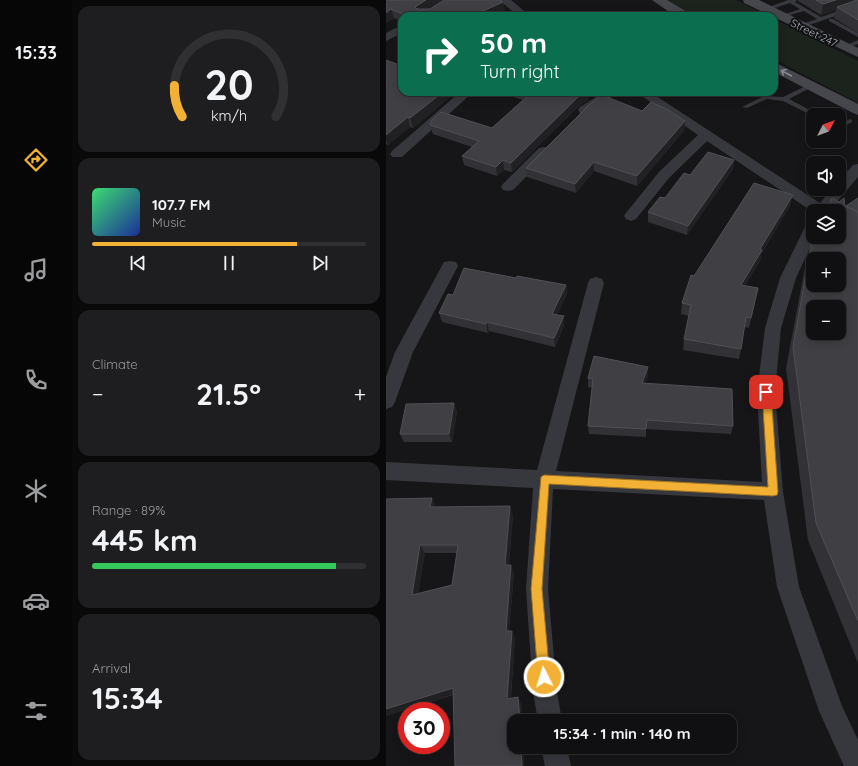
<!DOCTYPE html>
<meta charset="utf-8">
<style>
:root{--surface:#101012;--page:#1e1e20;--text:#f1f3f6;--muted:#9c9d9f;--line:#303032;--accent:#f2b134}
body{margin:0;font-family:Quicksand,sans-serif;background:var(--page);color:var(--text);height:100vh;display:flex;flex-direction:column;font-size:15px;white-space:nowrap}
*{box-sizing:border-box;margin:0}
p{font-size:13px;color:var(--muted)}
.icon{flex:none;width:22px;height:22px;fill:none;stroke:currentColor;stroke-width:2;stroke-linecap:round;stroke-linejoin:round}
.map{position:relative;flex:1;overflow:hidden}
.details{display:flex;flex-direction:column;gap:6px;padding:6px;background:#09090a;width:314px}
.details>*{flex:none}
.banner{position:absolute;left:12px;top:12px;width:380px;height:84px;border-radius:12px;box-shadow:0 2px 10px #0003,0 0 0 1px var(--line);background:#0b6e4f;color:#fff;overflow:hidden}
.needle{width:26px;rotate:48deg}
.buttons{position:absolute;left:420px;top:108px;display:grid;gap:8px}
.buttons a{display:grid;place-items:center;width:40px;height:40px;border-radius:8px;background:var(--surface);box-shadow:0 2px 10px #0003,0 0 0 1px var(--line);font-size:20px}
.speed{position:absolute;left:12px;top:702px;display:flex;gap:8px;font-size:20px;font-weight:700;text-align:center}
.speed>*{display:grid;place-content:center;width:52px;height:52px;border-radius:50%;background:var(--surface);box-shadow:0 2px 10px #0003,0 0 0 1px var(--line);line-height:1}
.speed .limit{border:6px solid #d22;background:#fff;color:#111}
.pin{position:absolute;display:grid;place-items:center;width:34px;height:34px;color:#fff;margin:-17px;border-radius:8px;box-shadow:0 2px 6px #0006}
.me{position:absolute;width:44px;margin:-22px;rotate:355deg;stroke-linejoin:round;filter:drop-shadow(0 0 3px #0008)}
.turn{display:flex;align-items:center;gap:14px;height:84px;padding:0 16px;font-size:18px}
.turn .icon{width:52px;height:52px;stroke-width:2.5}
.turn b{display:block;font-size:28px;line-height:34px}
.big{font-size:30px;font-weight:700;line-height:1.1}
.details .widget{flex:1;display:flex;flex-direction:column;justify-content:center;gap:6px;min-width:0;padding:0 14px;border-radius:12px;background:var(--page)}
.details .dial{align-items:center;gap:0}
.dial svg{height:104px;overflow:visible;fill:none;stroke:var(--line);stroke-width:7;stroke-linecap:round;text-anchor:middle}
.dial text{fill:var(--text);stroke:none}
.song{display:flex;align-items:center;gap:12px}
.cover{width:48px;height:48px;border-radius:6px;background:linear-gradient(135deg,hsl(140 70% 55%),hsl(230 70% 35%))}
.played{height:4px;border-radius:2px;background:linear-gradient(90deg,var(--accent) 75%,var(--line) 75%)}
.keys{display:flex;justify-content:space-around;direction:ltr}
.heat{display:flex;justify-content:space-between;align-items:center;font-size:22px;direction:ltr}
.charge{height:6px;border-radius:3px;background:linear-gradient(90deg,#34c759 89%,var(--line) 0)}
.trip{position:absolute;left:121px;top:714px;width:230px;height:40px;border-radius:12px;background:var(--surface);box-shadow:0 2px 10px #0003,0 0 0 1px var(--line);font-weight:700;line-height:40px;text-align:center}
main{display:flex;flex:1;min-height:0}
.dock{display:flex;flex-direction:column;width:72px;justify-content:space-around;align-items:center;background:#060607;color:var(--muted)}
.dock .icon{width:28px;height:28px}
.dock .selected{color:var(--accent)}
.dock b{font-size:18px;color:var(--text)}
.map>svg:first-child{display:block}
</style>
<main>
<nav class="dock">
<b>15:33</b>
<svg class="icon selected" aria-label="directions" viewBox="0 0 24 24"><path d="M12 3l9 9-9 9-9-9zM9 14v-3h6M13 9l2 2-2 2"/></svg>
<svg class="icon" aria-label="music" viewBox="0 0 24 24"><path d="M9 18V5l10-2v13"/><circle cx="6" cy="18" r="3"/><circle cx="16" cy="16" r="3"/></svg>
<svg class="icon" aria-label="phone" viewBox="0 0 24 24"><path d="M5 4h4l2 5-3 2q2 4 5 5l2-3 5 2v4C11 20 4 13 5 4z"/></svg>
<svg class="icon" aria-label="climate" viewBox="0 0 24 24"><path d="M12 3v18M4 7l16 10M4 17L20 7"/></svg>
<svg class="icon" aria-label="car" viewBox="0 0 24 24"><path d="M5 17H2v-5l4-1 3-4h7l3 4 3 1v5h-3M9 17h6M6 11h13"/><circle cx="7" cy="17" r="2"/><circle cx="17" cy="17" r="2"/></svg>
<svg class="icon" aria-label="filters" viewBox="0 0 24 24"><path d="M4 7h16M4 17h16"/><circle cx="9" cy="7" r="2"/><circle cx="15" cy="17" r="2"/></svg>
</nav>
<section class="details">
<div class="widget dial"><svg viewBox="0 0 100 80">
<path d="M14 69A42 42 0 1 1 86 69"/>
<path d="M14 69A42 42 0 0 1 8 45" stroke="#f2b134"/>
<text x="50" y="56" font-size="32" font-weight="700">20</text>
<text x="50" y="72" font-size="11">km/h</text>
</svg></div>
<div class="widget">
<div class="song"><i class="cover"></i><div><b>107.7 FM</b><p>Music</p></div></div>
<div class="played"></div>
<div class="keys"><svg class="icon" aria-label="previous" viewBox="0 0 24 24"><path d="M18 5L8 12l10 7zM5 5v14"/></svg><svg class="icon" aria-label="pause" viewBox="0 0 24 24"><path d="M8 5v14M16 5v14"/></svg><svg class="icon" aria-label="next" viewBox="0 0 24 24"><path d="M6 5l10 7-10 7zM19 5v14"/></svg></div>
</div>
<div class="widget"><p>Climate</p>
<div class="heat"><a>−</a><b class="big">21.5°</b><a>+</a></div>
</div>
<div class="widget"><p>Range · 89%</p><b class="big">445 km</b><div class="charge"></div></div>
<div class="widget"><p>Arrival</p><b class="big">15:34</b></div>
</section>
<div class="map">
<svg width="472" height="766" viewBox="0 0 472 766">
<rect width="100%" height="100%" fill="#161618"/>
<g fill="#1c231d">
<polygon points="281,0 350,0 382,16 309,16"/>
<polygon points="388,19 472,61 472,103 388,59"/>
</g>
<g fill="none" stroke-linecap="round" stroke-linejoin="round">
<g fill="#37383d" fill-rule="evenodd">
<polygon points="402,0 411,0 409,2 435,17 472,4 472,8 415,28 412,26 413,25 431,19 418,11 394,18 394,16 414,9 404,3 380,11 377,9"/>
<polygon points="443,19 447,19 472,33 472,37 443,21"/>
<polygon points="472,40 472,44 459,49 456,47"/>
<polygon points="424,84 427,86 426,87 403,99 433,115 427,116 397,101 381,99 361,108 356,107 378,96 397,97"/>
<polygon points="464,119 466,120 466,122 453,129 453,124"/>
<polygon points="438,141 445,141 440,145 437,143"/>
</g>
<g fill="#37383d" fill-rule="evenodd">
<polygon points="113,0 125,0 144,16 132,16"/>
<polygon points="16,25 16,33 0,41 0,33"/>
<polygon points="74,92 87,92 16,157 6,157 4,154 6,151"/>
<polygon points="218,92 233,92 202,113 194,113 192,110 194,107"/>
<polygon points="250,92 264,92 434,203 446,189 453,189 453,181 467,165 472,164 472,177 443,211 427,211 427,212 321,141 283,178 250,219 245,221 240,219 238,216 240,213 273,172 312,135"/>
<polygon points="158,147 163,148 165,151 163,154 127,190 122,191 117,190 115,187 117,184 153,148"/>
<polygon points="427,220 427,237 429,237 410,278 395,328 389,392 397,492 413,587 456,706 472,740 472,766 458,766 433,711 391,587 378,500 167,489 162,589 171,692 176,721 152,721 147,692 140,589 147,488 0,480 0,462 151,470 202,283 204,279 210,277 216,279 218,283 170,471 376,482 371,392 379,328 394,278 420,225 422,222"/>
<polygon points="64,261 70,262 72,266 27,352 9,402 6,407 0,409 0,377 9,352 58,262"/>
<polygon points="155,747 181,747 185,766 159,766"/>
</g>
<g fill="#45474d" fill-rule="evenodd">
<polygon points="266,0 281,0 303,13 305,16 289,16"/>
<polygon points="357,0 373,0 472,48 472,57 358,3"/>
<polygon points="388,62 472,104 472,115 467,113 388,72"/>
</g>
</g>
<g fill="#323236" fill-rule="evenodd">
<polygon points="0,0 56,0 43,9 117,2 119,11 110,15 114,16 16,16 16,22 8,18 0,23"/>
<polygon points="412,0 472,0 472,33 448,18 450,10 435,15 412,1"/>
<polygon points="0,60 16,92 70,92 27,128 24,127 2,145 0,144"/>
<polygon points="112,92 205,92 203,93 203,99 193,106 126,172 118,170 111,176 78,165 76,156 86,147 47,134 44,125 106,128 137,100"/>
<polygon points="256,111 299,121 298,131 251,186 208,171 190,193 141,177 140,168"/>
<polygon points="348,160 347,169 301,235 262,222 262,212 279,198 304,175"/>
<polygon points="472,198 472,663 422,540 400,368 419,267 425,245 459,206 460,206"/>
<polygon points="404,206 375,255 374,261 359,286 372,288 363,328 358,327 355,349 353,359 297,350 298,339 303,316 295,314 296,303 308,276"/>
<polygon points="130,278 180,285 181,294 171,315 178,326 169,347 103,331 102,333 56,322 53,313"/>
<polygon points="262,367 262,376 259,383 347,426 345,434 260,429 260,437 203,434 202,426 206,388 202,387 202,378"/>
<polygon points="68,403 71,412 66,442 18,442 14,434"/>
<path d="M46 498 50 507 127 515 123 565 128 573 123 631 129 638 125 698 135 703 136 721H128V747H137L138 766H69L67 695 0 716V499ZM39 553H71L66 585 32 594Z"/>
</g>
<g fill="#212124">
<polygon points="40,0 56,0 32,16 29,7"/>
<polygon points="450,0 472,0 451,7 450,10 435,15 437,4"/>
<polygon points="117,2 119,11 107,16 97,11"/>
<polygon points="5,9 8,18 0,23 0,13"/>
<polygon points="57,92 70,92 27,128 24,118"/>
<polygon points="199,92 205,92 203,93 203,99 193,106 126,172 125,163 192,97"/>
<polygon points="22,117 24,127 2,145 0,139 0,135"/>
<polygon points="299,121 298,131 251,186 251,176"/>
<polygon points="117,160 118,170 111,176 110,167"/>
<polygon points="348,160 347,169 301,235 302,226"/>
<polygon points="208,162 208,171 190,193 189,184"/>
<polygon points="407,195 404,206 375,255 374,261 353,296 355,285 374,249"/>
<polygon points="180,285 181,294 167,323 166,314"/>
<polygon points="178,316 178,326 169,347 168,338"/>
<polygon points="101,322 103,331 102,333 100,324"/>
<polygon points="262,367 262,376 256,392 256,383"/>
<polygon points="68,403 71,412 66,442 63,434"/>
<polygon points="46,498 50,507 44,507"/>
<polygon points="124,506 127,515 122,573 119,565"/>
<polygon points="34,545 39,553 31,603 26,595"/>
<polygon points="125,565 128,573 122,638 120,631"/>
<polygon points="126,631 129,638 124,704 121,699"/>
<polygon points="67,688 71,693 0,716 0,709"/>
<polygon points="132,697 135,703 136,721 134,721"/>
<polygon points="135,747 137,747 138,766 136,766"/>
</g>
<g fill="#3f3f44" stroke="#4f5156" fill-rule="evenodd">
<polygon points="0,0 40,0 29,7 31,9 44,9 58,0 114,0 117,2 97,11 114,16 21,16 5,9 0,13"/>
<polygon points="430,0 450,0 437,4"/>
<polygon points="471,0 472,0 472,20 451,7"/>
<polygon points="0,60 16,66 16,92 57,92 24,118 22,117 0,135"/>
<polygon points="142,92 200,92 192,97 125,163 117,160 110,167 76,156 93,141 44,125 46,120 55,112 106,128 145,93"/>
<polygon points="216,95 256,111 265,102 282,110 299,121 251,176 208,162 189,184 140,168 203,105"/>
<polygon points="322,152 348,160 302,226 262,212 274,197 279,198 298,173 304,175"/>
<polygon points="368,183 407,195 374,249 376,250 355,285 372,288 365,318 360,317 355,349 298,339 305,305 296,303 305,275 308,276"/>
<path d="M446 198 453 202 458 198 459 206 472 212V621L430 523 407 347 425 245 429 237H453V211H441ZM427 259H453V285H427ZM427 307H453V333H427Z"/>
<polygon points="472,198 472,212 460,206"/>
<polygon points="78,268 130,278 131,276 180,285 166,314 178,316 168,338 101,322 100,324 53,313 62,294 67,295"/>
<polygon points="208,356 262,367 256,383 346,389 347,426 261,420 260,429 202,426 207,379 202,378"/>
<polygon points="68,403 63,434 14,434 20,404"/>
<path d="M46 498 44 507 124 506 119 565H125L120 631H126L121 699 132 697 134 721H128V747H135L136 766H69L67 688 0 709V499ZM34 545H72L66 585 26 595Z"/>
</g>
<defs><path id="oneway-shaft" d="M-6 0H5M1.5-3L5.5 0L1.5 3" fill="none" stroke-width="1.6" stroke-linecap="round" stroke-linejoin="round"/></defs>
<use stroke="#858993" href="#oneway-shaft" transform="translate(400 73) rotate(-152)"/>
<polygon fill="#f2b134" stroke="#9d7322" points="380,389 385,392 392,492 391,495 387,496 163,484 156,589 164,677 162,681 158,683 154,681 152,677 145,589 155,477 158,475 382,487 376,392"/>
<g text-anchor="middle" stroke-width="4" stroke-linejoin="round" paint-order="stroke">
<g font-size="11" fill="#a8adb8" stroke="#111113">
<text transform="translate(428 33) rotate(26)" y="4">Street 247</text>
</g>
</g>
</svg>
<div class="buttons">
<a><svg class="needle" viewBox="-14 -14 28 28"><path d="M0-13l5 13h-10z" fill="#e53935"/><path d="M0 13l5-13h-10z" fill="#9c9d9f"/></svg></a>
<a><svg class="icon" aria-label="sound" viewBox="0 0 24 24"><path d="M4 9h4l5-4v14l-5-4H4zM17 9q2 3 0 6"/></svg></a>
<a><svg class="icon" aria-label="layers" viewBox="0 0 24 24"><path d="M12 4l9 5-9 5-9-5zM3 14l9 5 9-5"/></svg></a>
<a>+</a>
<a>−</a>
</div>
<div class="speed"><div class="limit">30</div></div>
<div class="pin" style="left:380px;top:392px;background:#d93025"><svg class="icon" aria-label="arrive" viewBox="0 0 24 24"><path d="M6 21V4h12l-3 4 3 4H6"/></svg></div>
<svg class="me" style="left:158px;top:677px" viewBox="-20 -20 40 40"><circle r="17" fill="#f2b134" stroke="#fff" stroke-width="3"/><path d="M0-11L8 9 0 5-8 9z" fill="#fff"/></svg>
<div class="trip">15:34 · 1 min · 140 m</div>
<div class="banner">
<div class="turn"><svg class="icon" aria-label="right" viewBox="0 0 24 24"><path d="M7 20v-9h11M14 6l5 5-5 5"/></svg><div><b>50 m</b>Turn right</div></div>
</div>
</div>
</main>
